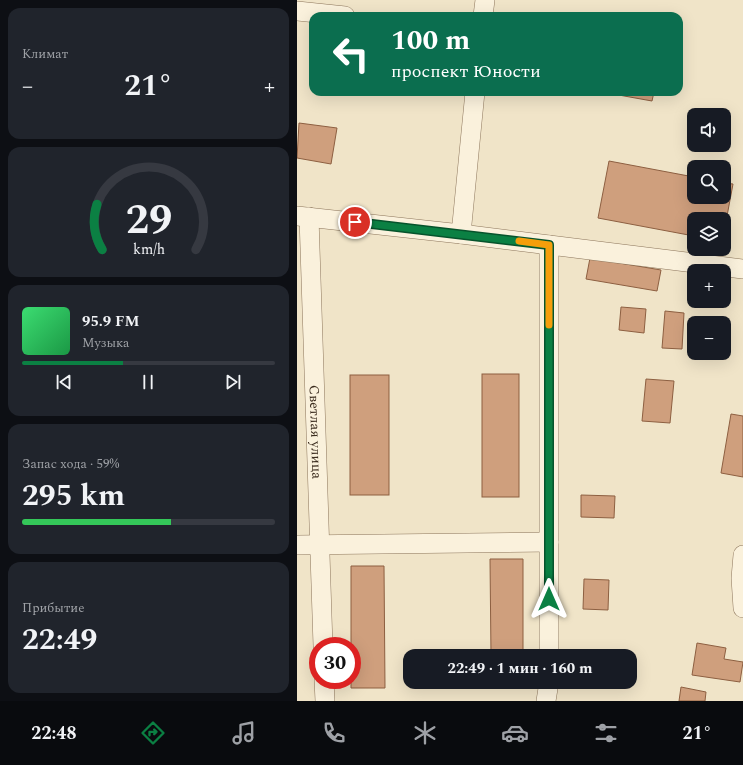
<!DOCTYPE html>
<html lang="ru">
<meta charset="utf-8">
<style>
:root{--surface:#171b24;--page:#20242c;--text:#f1f3f6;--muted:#9ea1a6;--line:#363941;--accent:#0b8043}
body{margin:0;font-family:Spectral,serif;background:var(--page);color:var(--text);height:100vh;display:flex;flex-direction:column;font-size:15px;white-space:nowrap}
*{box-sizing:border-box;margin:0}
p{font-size:13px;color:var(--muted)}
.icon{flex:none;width:22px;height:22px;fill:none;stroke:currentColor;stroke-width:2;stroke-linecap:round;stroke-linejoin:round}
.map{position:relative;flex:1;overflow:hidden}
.panel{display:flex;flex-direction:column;gap:8px;padding:8px;background:#0d0f14;width:297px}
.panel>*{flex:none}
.banner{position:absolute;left:12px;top:12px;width:374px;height:84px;border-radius:12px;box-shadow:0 4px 16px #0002;background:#0b6e4f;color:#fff;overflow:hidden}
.controls{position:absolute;left:390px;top:108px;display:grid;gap:8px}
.controls a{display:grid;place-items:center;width:44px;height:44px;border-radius:8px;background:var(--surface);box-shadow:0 4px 16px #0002;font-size:20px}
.speed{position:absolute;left:12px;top:637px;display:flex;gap:8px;font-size:20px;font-weight:700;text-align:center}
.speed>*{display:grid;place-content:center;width:52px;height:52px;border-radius:50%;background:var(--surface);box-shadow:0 4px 16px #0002;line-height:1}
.speed .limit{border:6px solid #d22;background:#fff;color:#111}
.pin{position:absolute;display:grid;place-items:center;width:34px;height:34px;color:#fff;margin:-17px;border:2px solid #fff;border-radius:50%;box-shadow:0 1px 4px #0007}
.me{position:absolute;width:44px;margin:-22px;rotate:0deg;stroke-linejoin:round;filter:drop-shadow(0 0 3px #0008)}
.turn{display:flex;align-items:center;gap:14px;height:84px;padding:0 16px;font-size:18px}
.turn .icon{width:52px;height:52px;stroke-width:2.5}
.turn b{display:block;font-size:28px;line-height:34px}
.big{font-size:30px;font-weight:700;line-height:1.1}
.panel .card{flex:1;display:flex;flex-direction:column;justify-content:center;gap:6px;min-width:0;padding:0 14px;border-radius:12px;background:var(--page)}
.panel .dial{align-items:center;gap:0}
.dial svg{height:104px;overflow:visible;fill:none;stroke:var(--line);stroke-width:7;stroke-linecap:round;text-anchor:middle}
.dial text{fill:var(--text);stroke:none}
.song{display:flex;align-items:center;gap:12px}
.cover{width:48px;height:48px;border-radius:6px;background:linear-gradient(135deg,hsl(140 70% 55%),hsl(140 70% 35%))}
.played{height:4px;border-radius:2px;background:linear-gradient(90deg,var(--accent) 40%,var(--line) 40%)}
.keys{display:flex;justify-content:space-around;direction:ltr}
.heat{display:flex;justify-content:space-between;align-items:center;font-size:22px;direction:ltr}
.charge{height:6px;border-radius:3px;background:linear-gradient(90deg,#34c759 59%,var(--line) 0)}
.trip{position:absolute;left:106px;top:649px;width:234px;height:40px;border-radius:12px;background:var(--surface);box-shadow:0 4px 16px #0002;font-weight:700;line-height:40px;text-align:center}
.menu{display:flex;height:64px;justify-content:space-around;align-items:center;background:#090b0e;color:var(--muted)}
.menu .icon{width:28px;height:28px}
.menu .selected{color:var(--accent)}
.menu b{font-size:18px;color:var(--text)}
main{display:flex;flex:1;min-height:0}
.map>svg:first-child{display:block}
</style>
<main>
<section class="panel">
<div class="card"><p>Климат</p>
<div class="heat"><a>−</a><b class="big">21°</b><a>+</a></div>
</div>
<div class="card dial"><svg viewBox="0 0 100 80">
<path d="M14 69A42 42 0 1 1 86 69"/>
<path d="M14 69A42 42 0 0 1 10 34" stroke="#0b8043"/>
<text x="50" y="56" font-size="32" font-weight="700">29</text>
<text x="50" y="72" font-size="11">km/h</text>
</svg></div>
<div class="card">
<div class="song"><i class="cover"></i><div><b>95.9 FM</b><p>Музыка</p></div></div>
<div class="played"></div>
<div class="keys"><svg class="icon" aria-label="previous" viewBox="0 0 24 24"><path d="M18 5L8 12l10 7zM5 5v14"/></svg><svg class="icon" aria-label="pause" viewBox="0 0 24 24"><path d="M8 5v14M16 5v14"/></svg><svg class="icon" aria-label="next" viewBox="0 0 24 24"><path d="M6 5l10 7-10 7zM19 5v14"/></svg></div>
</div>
<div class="card"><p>Запас хода · 59%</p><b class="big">295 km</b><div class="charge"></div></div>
<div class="card"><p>Прибытие</p><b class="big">22:49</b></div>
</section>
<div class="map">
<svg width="446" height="701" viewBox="0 0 446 701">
<rect width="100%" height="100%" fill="#f0e4c8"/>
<g fill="#cf9f7d" stroke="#8d5f41">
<polygon points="305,92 357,92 355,101"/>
<polygon points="2,123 40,128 34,164 0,158"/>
<polygon points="312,161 397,177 397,197 427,197 427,183 436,184 427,232 427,219 397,219 397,236 301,218"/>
<polygon points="293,258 364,270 360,291 289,279"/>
<polygon points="324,307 349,309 347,333 322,330"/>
<polygon points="368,311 387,313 385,349 365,348"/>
<rect x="185" y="374" width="37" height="123"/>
<rect x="53" y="375" width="39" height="120"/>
<polygon points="349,379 377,381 373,423 345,421"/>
<polygon points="434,414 446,416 446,477 424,473"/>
<polygon points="284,495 318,496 317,518 284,517"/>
<polygon points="193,559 226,559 226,656 194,656"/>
<polygon points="54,566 87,566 88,688 54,688"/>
<polygon points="287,579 312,580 311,610 286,609"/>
<polygon points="400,643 429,648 427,659 446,662 443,682 395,675"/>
<polygon points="194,682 226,682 226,687 194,688"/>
<polygon points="384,687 409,692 408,701 382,701"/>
</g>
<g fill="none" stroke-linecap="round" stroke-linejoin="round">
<g stroke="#8d765c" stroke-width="20">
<g id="minor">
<polyline points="0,11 48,16"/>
<polyline points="186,16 188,0"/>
<polyline points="0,216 164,234 446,269"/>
<path id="s1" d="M12 217 26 646"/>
<polyline points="164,234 178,92"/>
<polyline points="0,545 252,542"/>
<polyline points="446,555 444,578 446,608"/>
<polyline points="252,656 252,245"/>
<polyline points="27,680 28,701"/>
<polyline points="249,701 252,682"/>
</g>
</g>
<use href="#minor" stroke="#faf1dc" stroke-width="19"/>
</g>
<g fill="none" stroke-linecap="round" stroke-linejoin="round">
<g stroke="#07532c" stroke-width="10">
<polyline id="route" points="58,222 252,245 252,599"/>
</g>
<use href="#route" stroke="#0b8043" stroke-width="7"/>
<polyline stroke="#f59e0b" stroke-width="7" points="222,241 252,245 252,325"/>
</g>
<g text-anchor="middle" stroke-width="4" stroke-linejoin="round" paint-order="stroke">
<g font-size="14" fill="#3d2e20" stroke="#f7eed8">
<text dy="5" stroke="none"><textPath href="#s1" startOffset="215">Светлая улица</textPath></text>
</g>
</g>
</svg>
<div class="controls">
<a><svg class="icon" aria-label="sound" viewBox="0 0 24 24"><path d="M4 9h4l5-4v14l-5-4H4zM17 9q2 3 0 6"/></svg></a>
<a><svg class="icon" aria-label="search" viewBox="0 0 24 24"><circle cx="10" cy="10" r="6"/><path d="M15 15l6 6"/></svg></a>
<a><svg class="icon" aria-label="layers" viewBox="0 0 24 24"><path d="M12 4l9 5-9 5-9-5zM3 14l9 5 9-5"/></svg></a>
<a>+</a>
<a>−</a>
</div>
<div class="speed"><div class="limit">30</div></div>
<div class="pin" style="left:58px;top:222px;background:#d93025"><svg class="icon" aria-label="arrive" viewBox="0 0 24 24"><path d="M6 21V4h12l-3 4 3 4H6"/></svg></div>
<svg class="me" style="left:252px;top:599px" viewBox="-20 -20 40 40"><path d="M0-17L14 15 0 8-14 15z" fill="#0b8043" stroke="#fff" stroke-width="4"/></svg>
<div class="trip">22:49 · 1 мин · 160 m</div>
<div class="banner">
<div class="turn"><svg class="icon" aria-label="left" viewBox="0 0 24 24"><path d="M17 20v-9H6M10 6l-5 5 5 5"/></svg><div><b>100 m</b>проспект Юности</div></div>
</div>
</div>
</main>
<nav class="menu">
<b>22:48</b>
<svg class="icon selected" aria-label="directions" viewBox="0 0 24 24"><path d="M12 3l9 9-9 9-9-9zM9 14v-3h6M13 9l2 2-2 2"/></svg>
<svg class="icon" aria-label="music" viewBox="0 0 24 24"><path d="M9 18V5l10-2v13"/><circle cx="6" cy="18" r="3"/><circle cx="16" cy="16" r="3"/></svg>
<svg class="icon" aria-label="phone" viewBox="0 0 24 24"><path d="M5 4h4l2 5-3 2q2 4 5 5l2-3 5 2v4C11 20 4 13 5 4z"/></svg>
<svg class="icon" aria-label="climate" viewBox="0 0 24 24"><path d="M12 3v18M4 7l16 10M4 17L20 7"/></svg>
<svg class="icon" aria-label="car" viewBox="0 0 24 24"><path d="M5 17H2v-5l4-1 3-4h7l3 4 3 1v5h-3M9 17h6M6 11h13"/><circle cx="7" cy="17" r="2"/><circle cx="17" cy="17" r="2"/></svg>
<svg class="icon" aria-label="filters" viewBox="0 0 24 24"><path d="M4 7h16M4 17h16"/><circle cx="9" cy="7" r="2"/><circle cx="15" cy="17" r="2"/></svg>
<b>21°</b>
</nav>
